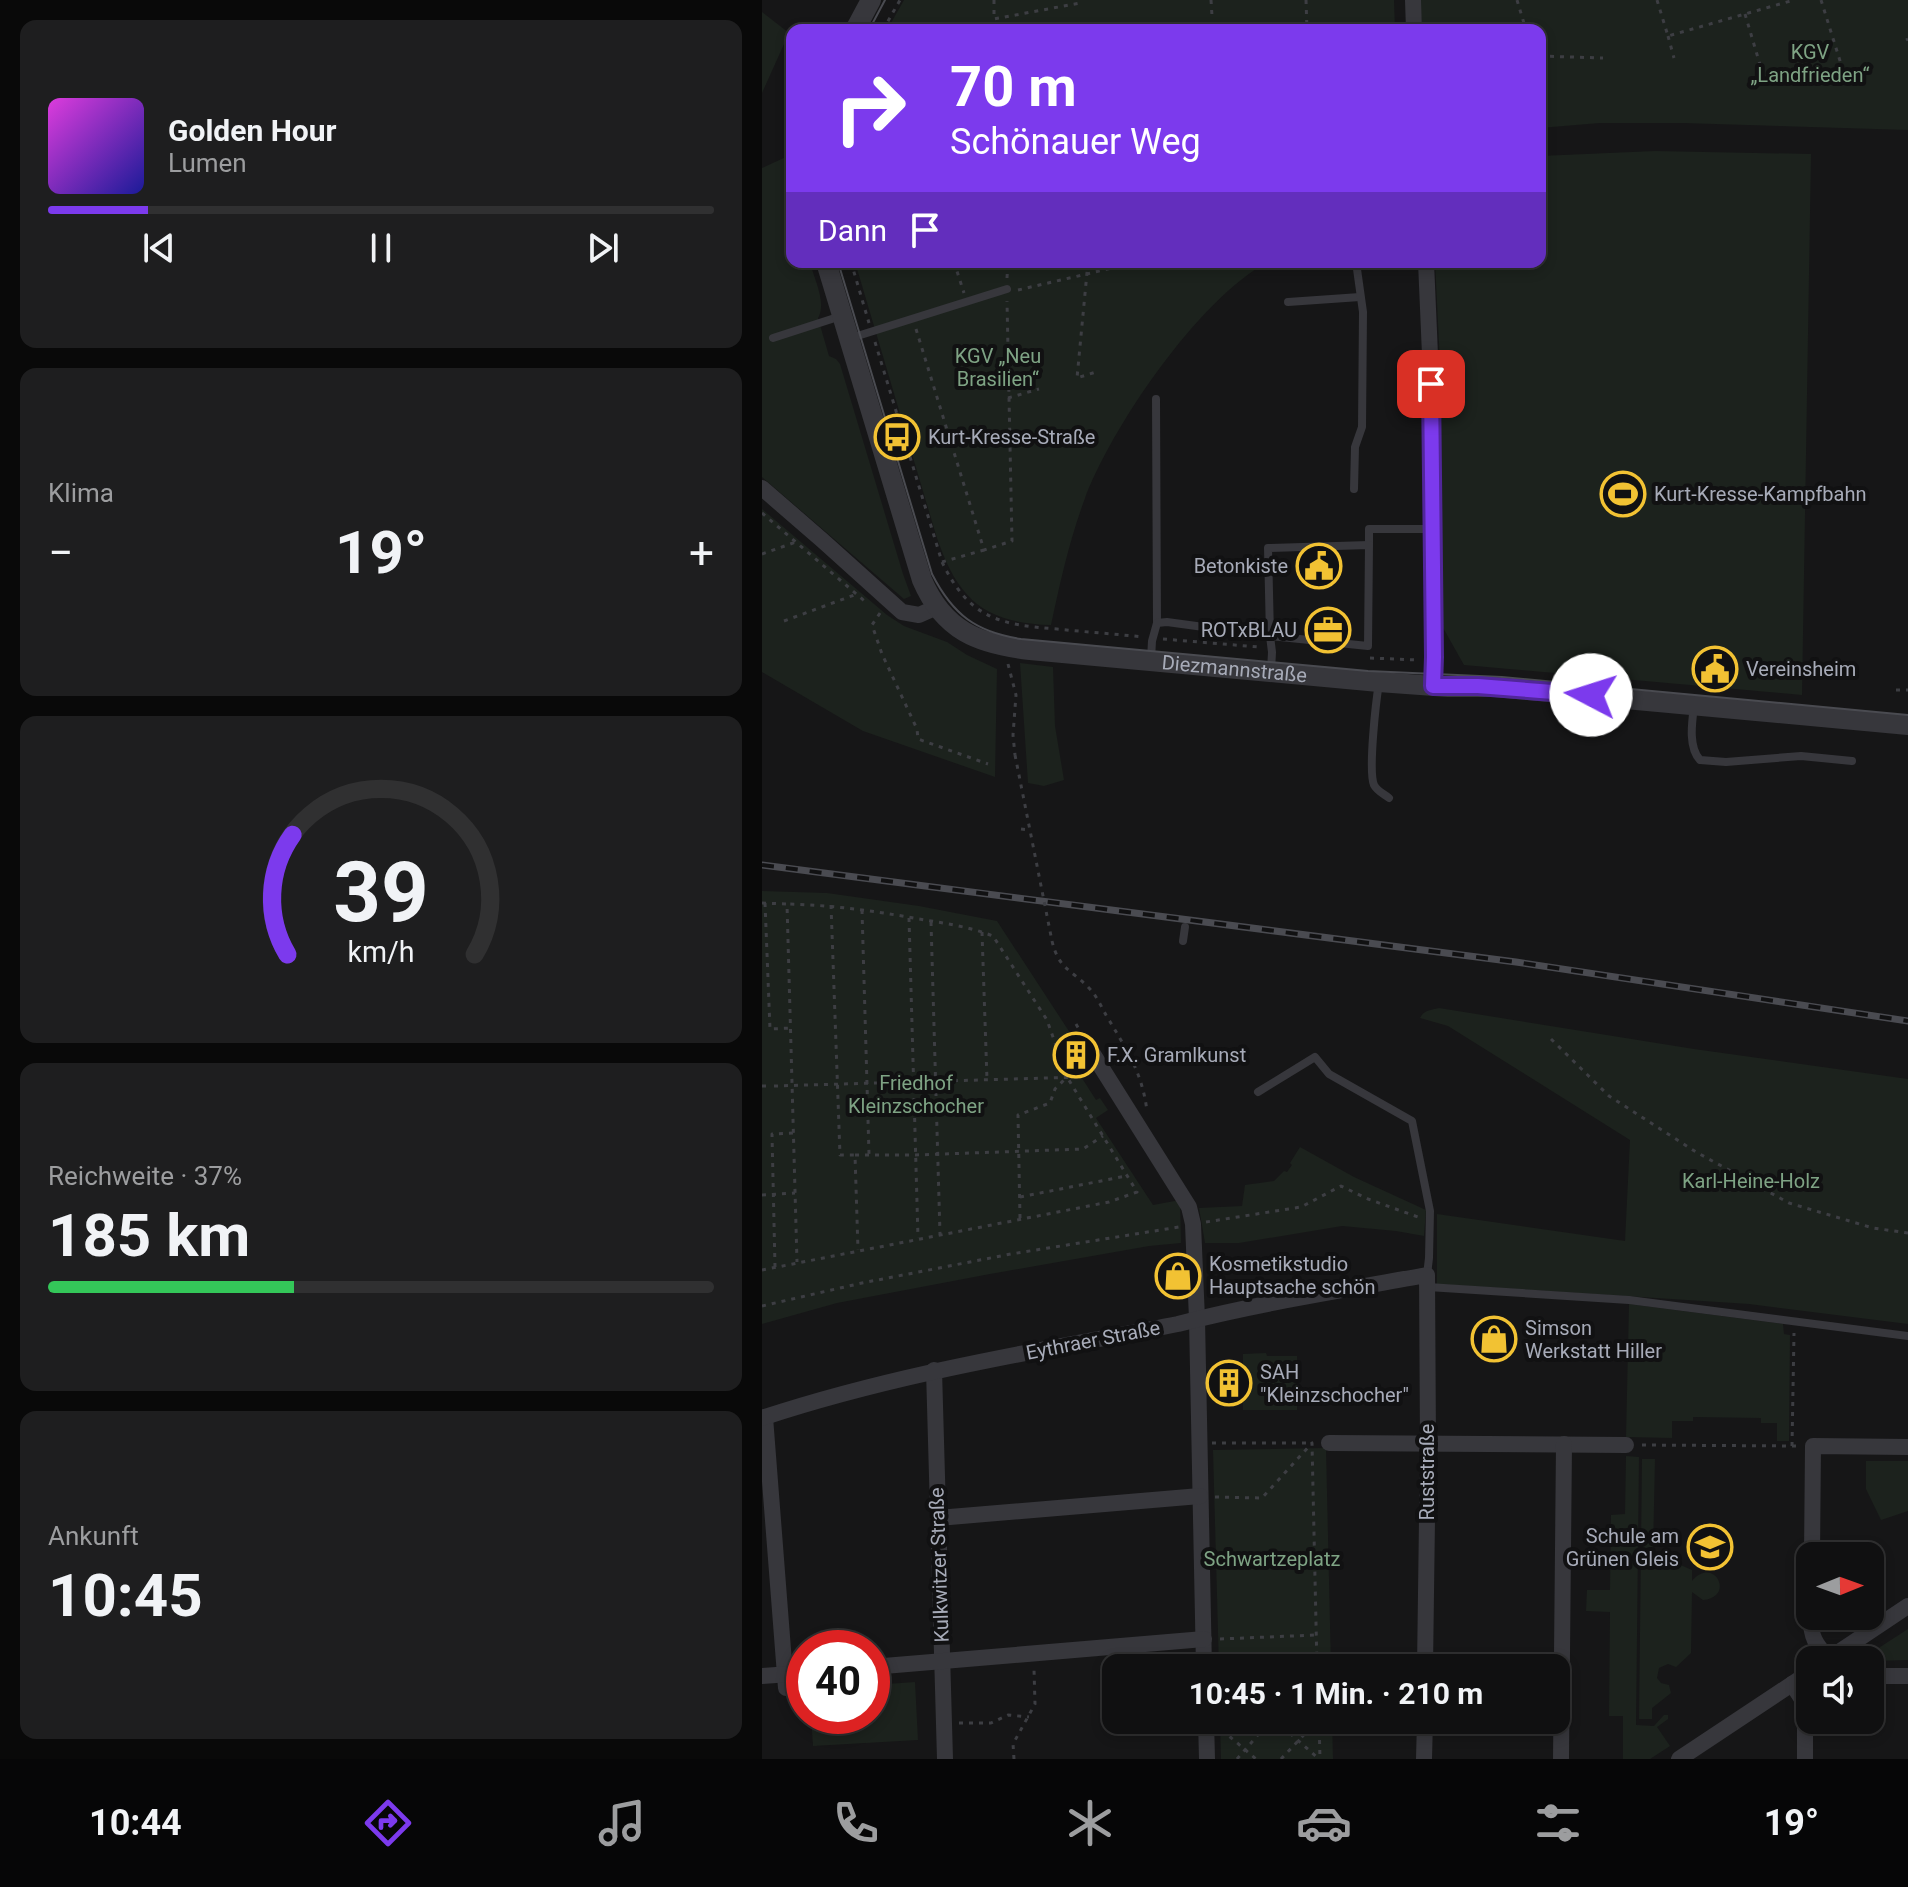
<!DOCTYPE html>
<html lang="de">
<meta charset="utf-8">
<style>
:root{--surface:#101011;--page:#1e1e1f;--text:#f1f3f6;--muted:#9c9d9f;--line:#303031;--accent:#7c3aed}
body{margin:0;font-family:Roboto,sans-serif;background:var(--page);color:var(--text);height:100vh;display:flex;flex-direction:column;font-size:30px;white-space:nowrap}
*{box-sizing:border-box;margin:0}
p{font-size:26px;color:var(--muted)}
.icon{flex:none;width:44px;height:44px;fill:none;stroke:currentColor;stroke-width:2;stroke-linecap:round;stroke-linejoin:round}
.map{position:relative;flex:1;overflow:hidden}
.side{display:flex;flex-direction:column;gap:20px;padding:20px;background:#090909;width:762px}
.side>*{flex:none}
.top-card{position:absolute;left:24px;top:24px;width:760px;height:244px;border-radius:16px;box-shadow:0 4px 12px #0003,0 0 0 2px var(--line);background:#7c3aed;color:#fff;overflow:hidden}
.needle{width:52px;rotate:89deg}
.buttons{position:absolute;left:1034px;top:1542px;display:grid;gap:16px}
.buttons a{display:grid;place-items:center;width:88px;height:88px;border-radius:16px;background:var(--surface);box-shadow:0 4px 12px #0003,0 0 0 2px var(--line);font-size:40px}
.speed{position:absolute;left:24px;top:1630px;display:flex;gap:16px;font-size:40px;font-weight:700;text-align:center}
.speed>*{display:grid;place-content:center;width:104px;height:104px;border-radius:50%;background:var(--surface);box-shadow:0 4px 12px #0003,0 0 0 2px var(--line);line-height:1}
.speed .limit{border:12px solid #d22;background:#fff;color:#111}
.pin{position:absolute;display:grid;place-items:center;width:68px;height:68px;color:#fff;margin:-34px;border-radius:16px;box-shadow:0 4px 12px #0006}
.me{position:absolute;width:88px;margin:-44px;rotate:275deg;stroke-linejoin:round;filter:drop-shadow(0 0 6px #0008)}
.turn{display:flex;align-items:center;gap:28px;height:168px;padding:0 32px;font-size:36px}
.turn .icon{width:104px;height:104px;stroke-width:2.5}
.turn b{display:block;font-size:56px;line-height:68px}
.then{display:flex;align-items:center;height:76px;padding:0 32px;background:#0003;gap:16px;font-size:30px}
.big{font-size:60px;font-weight:700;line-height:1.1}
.side .tile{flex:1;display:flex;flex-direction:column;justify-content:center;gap:12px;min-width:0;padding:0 28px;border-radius:16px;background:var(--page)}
.side .dial{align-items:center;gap:0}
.dial svg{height:208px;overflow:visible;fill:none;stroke:var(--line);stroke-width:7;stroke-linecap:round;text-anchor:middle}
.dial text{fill:var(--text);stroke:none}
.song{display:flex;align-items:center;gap:24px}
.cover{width:96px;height:96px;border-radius:12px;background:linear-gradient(135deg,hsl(300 70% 55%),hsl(240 70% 35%))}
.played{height:8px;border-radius:4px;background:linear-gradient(90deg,var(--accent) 15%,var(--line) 15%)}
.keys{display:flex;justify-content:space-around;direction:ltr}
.heat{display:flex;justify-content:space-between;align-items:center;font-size:44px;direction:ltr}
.charge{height:12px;border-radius:6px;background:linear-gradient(90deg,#34c759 37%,var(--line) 0)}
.trip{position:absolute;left:340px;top:1654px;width:468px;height:80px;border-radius:16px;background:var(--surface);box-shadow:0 4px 12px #0003,0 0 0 2px var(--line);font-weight:700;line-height:80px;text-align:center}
.dock{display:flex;height:128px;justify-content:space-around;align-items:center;background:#060607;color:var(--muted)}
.dock .icon{width:56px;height:56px}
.dock .current{color:var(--accent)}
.dock b{font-size:36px;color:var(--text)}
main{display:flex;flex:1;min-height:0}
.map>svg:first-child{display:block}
</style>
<main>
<section class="side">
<div class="tile">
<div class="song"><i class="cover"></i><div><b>Golden Hour</b><p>Lumen</p></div></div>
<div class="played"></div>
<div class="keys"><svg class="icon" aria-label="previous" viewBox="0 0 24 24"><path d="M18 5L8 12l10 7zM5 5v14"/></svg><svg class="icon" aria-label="pause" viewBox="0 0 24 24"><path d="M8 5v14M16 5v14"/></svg><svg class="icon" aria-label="next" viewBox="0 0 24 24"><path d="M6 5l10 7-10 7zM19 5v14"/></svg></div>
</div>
<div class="tile"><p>Klima</p>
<div class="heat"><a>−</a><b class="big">19°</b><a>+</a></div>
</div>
<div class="tile dial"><svg viewBox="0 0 100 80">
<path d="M14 69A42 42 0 1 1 86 69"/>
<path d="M14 69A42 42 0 0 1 16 23" stroke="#7c3aed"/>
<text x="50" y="56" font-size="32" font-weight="700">39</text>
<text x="50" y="72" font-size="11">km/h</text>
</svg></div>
<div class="tile"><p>Reichweite · 37%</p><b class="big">185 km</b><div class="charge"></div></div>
<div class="tile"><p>Ankunft</p><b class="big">10:45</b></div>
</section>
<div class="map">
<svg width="1146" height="1759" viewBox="0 0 1146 1759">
<rect width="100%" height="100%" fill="#161617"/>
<g fill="#1c221d">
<polygon points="142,0 632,0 633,30 125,30"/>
<polygon points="658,0 1146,0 1146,130 920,123 838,123 778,128 778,30 660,30"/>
<polygon points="0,12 27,33 0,93"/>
<polygon points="893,151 1049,154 1040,695 702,665 680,626 678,363 673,262 778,262 778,156"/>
<path d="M24 157 27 187 30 199V262H48C52 279 65 303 56 318L67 356 74 359 78 364 141 574 149 596 142 599 0 477V168Z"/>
<path d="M93 262H506C437 298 348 429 322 501 307 542 298 583 289 625 222 623 195 599 174 535Z"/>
<polygon points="0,509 125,615 142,626 185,642 205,655 235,669 233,777 101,731 0,672"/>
<polygon points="258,663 291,667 293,726 302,780 282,786 266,783"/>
<polygon points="0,891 65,893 157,906 235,921 316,1045 304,1053 334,1100 338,1098 346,1110 334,1118 391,1205 418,1200 419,1243 387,1246 228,1274 75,1303 0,1324"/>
<path d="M677 1008 932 1049 1146 1079V1324L987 1304 675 1284V1214L863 1241 868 1140 686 1026 658 1018C662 1010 669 1010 677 1008Z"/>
<polygon points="538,1147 592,1177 664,1210 662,1236 634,1231 580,1226 477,1243 443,1243 437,1208 480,1206 483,1185 512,1181 522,1171 525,1172 530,1165 528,1163"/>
<polygon points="867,1304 1021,1324 1022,1334 1028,1335 1027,1441 1015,1441 1015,1423 999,1423 999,1418 931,1417 931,1421 910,1421 910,1438 864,1437"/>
<polygon points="504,1353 505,1356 535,1356 535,1410 481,1410 481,1354"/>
<polygon points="564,1448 569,1668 457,1668 451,1450"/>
<polygon points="864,1456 877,1457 874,1725 892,1726 902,1715 906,1715 906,1719 895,1727 908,1746 888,1759 861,1759 861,1716 847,1716 848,1612 824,1611 825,1590 848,1590 849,1515 863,1514"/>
<path d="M880 1459H893L891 1553 930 1570V1581C952 1555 974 1597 941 1600L930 1592 929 1653 914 1667 906 1664 897 1668 895 1678 899 1683 907 1685 909 1693 890 1708V1719H877Z"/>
<polygon points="1104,1461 1146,1461 1146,1511 1119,1520 1104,1489"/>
<polygon points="1146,1629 1146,1660 1112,1661 1112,1651"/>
<polygon points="153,1682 156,1740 51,1746 49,1716 110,1716 110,1685"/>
<polygon points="458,1720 570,1720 571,1759 459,1759"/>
</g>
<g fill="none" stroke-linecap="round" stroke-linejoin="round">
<g stroke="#3d3e43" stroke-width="3" stroke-dasharray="4 6" stroke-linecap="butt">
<polyline points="232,0 232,19 318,3 318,0"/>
<polyline points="449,0 450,16"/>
<polyline points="544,0 545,30"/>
<polyline points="755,0 764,30"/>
<polyline points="895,0 906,36 1032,0"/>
<polyline points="1059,0 1084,80"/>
<polyline points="983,14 999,68"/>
<polyline points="121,30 138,0"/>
<polyline points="906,36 912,58"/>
<polyline points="1144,40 1146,39"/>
<polyline points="778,56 841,58"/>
<polyline points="89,262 107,323"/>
<polyline points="192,262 202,293"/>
<polyline points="326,262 315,378 337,371"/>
<polyline points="245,278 246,262"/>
<polyline points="256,290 376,262"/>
<polyline points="154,329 222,550 250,541 245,301"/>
<path d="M113 342 180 562C207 618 237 625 295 629 324 632 353 634 381 637"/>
<polyline points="246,398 277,389"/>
<polyline points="0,513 106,604"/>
<polyline points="0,554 34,542"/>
<polyline points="180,562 222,550"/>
<polyline points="118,613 110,625 120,654 155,729 156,739 226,764"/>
<polyline points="22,621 95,594"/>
<polyline points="401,639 497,647"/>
<polyline points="608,658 656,660"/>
<polyline points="246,664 254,695 251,735 253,755"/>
<polyline points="1134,690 1146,690"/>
<polyline points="259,829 268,830"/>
<polyline points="0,903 25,904 35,1262"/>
<polyline points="3,903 8,1029 30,1028"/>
<polyline points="69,905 78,1155 93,1155 96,1250"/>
<polyline points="100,910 107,1154"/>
<polyline points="147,918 156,1238"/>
<polyline points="169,922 178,1234"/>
<polyline points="220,932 225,1080"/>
<path d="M290 941C297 970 309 969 327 988 334 995 339 1006 344 1015 363 1047 381 1073 385 1112"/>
<polyline points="314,1024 323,1040"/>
<polyline points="789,1039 847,1096 934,1152 1027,1203 1111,1228 1146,1233"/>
<polyline points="0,1086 4,1086"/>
<polyline points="12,1086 319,1077 325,1073"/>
<polyline points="93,1155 153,1155 321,1149 341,1136"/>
<polyline points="0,1195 33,1193"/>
<polyline points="258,1197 364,1176"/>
<polyline points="258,1218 256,1115 288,1103 293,1089 305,1077"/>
<polyline points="444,1222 539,1207 579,1186 606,1199 656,1217"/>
<polyline points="13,1267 10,1134 32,1133"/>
<path d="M0 1270 347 1202 375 1192 305 1077 285 1020 231 936C208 927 182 923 157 919 113 911 70 905 25 904"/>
<polyline points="0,1306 100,1283 249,1254 417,1227"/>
<polyline points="450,1443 551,1443"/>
<polyline points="880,1445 1036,1446"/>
<polyline points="1030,1446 1032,1333"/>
<polyline points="453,1497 500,1498 550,1443 555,1668"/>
<polyline points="458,1639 554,1635"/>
<polyline points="513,1720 557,1759"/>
<polyline points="557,1720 558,1759"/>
<polyline points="197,1723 229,1723 246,1715 267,1717"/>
<polyline points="460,1730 494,1759"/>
<polyline points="252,1759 251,1744 273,1704 272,1669"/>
<polyline points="475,1759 509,1720"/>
<polyline points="519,1759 556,1720"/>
</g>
<g stroke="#37373c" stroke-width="8">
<polyline points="526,302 598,297"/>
<polyline points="11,338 79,316"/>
<polyline points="89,338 245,289"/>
<polyline points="394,399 395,623"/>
<polyline points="592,489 593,447 600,427 601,312 594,262"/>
<polyline points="607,545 607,529 670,529"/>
<polyline points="389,659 390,641 395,623 405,622 508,636 506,548 607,545 606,646 508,636 510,652 509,671"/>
<path d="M617 683C614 701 606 771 612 785 615 791 622 794 627 798"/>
<path d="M932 706C930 722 926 747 938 760L964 762 1039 756 1090 761"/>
<polyline points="421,941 423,927"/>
<polyline points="496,1092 553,1057 567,1074 650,1121 668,1211 667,1258 665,1275"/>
<polyline points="666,1287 867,1300 1146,1336"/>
</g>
<g stroke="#37373c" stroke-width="16">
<polyline points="651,0 652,30"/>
<polyline points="664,262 668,355 672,660 671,686"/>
<polyline points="0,488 60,540 140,612 157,615 175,607"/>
<polyline points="331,1054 427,1207 431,1224 435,1319 442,1668"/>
<polyline points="172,1370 183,1759"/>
<polyline points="3,1417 24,1688"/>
<path d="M0 1418C136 1373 276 1351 416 1324 498 1303 582 1290 665 1275L666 1444 663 1668"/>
<polyline points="567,1443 864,1445"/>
<polyline points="176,1518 438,1496"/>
<polyline points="1050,1556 1051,1446 1146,1447"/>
<path d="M1049 1616C1048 1637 1054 1645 1068 1660"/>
<polyline points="1065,1660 1146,1606"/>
<polyline points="110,1667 442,1639"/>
<polyline points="0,1676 42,1673"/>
<polyline points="1108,1676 1146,1676"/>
<polyline points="1030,1684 1043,1704 1043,1759"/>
<polyline points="444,1720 445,1759"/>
<polyline points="662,1759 663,1720"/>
<polyline points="799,1759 802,1444"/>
<polyline points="917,1759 1048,1672"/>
</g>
<g stroke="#37373c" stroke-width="20">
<polyline points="93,30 109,0"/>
<path id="s1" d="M64 262 160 580C182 631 216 644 268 650L617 682 686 687H733L1146 725"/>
</g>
<g stroke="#4a4b51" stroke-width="2">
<polyline points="107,30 123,0"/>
<path d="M76 262 170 574C191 615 214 632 259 639L606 671 740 677 1146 715"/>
</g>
<g stroke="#4a4b51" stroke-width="7">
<polyline id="rail" points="0,865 754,962 1146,1021"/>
</g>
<use href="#rail" stroke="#111112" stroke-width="4" stroke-dasharray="12" stroke-linecap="butt"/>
<polyline stroke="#3d3e43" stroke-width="3" stroke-dasharray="4 6" stroke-linecap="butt" points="253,755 290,941"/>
</g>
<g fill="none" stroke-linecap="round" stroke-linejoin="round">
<g stroke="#51269a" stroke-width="20">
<polyline id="route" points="669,384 672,657 671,686 716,686 829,695"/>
</g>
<use href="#route" stroke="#7c3aed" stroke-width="14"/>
</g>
<defs>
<g id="bus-ring" transform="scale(2.3)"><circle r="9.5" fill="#111112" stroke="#f2c233" stroke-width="1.5"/><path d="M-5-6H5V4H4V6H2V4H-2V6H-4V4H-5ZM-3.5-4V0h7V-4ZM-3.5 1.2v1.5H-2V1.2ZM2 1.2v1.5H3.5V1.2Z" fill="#f2c233"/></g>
<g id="stadium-ring" transform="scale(2.3)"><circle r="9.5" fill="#111112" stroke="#f2c233" stroke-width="1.5"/><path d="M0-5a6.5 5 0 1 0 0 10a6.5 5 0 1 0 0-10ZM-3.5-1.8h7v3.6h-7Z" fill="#f2c233"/></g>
<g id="civic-ring" transform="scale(2.3)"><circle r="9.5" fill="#111112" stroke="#f2c233" stroke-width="1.5"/><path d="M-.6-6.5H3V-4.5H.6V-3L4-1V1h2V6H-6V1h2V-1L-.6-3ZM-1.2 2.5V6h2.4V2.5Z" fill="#f2c233"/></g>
<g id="office-ring" transform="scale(2.3)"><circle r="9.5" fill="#111112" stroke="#f2c233" stroke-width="1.5"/><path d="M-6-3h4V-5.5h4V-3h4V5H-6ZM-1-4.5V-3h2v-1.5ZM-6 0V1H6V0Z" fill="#f2c233"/></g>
<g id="building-ring" transform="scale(2.3)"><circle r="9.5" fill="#111112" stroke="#f2c233" stroke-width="1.5"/><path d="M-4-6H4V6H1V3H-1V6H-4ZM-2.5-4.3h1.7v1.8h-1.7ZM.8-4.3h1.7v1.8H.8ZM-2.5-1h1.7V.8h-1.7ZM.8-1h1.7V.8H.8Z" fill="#f2c233"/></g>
<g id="shop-ring" transform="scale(2.3)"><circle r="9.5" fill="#111112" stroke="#f2c233" stroke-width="1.5"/><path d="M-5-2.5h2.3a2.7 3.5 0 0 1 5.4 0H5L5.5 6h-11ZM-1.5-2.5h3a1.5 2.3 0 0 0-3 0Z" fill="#f2c233"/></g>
<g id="school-ring" transform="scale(2.3)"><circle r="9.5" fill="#111112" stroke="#f2c233" stroke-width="1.5"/><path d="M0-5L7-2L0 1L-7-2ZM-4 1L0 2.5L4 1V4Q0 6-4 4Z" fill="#f2c233"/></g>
</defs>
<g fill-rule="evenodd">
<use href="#bus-ring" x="135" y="437"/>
<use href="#stadium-ring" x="861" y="494"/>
<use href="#civic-ring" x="557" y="566"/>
<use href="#office-ring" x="566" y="630"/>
<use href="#civic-ring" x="953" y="669"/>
<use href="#building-ring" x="314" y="1055"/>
<use href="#shop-ring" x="416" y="1276"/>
<use href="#shop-ring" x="732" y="1339"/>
<use href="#building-ring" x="467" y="1383"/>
<use href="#school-ring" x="948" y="1547"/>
</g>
<g text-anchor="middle" stroke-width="8" stroke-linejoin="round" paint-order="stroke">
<g font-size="20" fill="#7ea384" stroke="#111112">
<text x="1048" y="59">KGV<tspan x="1048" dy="23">„Landfrieden“</tspan></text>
<text x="236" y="363">KGV „Neu<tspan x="236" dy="23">Brasilien“</tspan></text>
<text x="154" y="1090">Friedhof<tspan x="154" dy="23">Kleinzschocher</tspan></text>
<text x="989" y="1188">Karl-Heine-Holz</text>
<text x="510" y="1566">Schwartzeplatz</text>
</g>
<g font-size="20" fill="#a7abb8" stroke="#111112" text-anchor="start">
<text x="166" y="444">Kurt-Kresse-Straße</text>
<text x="892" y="501">Kurt-Kresse-Kampfbahn</text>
<text x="526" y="573" text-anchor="end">Betonkiste</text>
<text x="535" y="637" text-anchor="end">ROTxBLAU</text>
<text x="984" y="676">Vereinsheim</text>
<text x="345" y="1062">F.X. Gramlkunst</text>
<text x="447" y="1271">Kosmetikstudio<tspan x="447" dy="23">Hauptsache schön</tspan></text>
<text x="763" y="1335">Simson<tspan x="763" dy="23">Werkstatt Hiller</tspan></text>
<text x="498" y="1379">SAH<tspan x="498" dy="23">"Kleinzschocher"</tspan></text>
<text x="917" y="1543" text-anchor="end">Schule am<tspan x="917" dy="23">Grünen Gleis</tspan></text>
</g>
<g font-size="20" fill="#a7abb8" stroke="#111112">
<text dy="7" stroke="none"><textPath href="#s1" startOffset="674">Diezmannstraße</textPath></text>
<text transform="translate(331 1340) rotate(-11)" y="7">Eythraer Straße</text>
<text transform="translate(665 1472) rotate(-90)" y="7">Ruststraße</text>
<text transform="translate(177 1565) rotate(-92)" y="7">Kulkwitzer Straße</text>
</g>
</g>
</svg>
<div class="buttons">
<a><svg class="needle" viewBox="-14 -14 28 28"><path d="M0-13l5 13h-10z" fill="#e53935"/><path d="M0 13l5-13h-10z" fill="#9c9d9f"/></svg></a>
<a><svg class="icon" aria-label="sound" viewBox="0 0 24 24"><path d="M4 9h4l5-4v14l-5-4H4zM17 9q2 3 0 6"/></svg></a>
</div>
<div class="speed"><div class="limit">40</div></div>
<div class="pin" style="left:669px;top:384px;background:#d93025"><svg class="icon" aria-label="arrive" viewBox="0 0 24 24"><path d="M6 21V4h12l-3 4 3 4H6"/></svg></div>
<svg class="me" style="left:829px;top:695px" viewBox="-20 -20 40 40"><circle r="19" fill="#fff"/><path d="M0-13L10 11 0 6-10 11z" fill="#7c3aed"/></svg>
<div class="trip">10:45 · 1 Min. · 210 m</div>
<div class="top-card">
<div class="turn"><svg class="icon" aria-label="right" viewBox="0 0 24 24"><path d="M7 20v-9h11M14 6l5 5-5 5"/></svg><div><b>70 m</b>Schönauer Weg</div></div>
<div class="then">Dann<svg class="icon" aria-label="arrive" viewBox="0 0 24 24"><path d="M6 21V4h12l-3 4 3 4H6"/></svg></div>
</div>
</div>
</main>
<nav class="dock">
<b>10:44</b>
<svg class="icon current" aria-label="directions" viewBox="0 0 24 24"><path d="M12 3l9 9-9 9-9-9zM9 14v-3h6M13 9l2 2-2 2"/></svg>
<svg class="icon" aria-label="music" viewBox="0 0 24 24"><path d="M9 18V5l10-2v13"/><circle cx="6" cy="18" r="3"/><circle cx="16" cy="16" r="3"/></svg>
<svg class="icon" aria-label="phone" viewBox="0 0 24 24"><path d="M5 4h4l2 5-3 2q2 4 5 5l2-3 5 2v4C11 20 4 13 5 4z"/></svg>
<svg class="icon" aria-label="climate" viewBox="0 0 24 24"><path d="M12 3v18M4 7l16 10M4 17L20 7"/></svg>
<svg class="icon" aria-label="car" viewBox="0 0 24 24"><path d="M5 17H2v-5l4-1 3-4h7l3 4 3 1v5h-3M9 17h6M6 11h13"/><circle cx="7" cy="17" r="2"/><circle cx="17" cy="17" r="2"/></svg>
<svg class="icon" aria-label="filters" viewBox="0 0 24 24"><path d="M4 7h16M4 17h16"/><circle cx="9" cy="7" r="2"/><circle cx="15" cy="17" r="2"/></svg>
<b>19°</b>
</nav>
